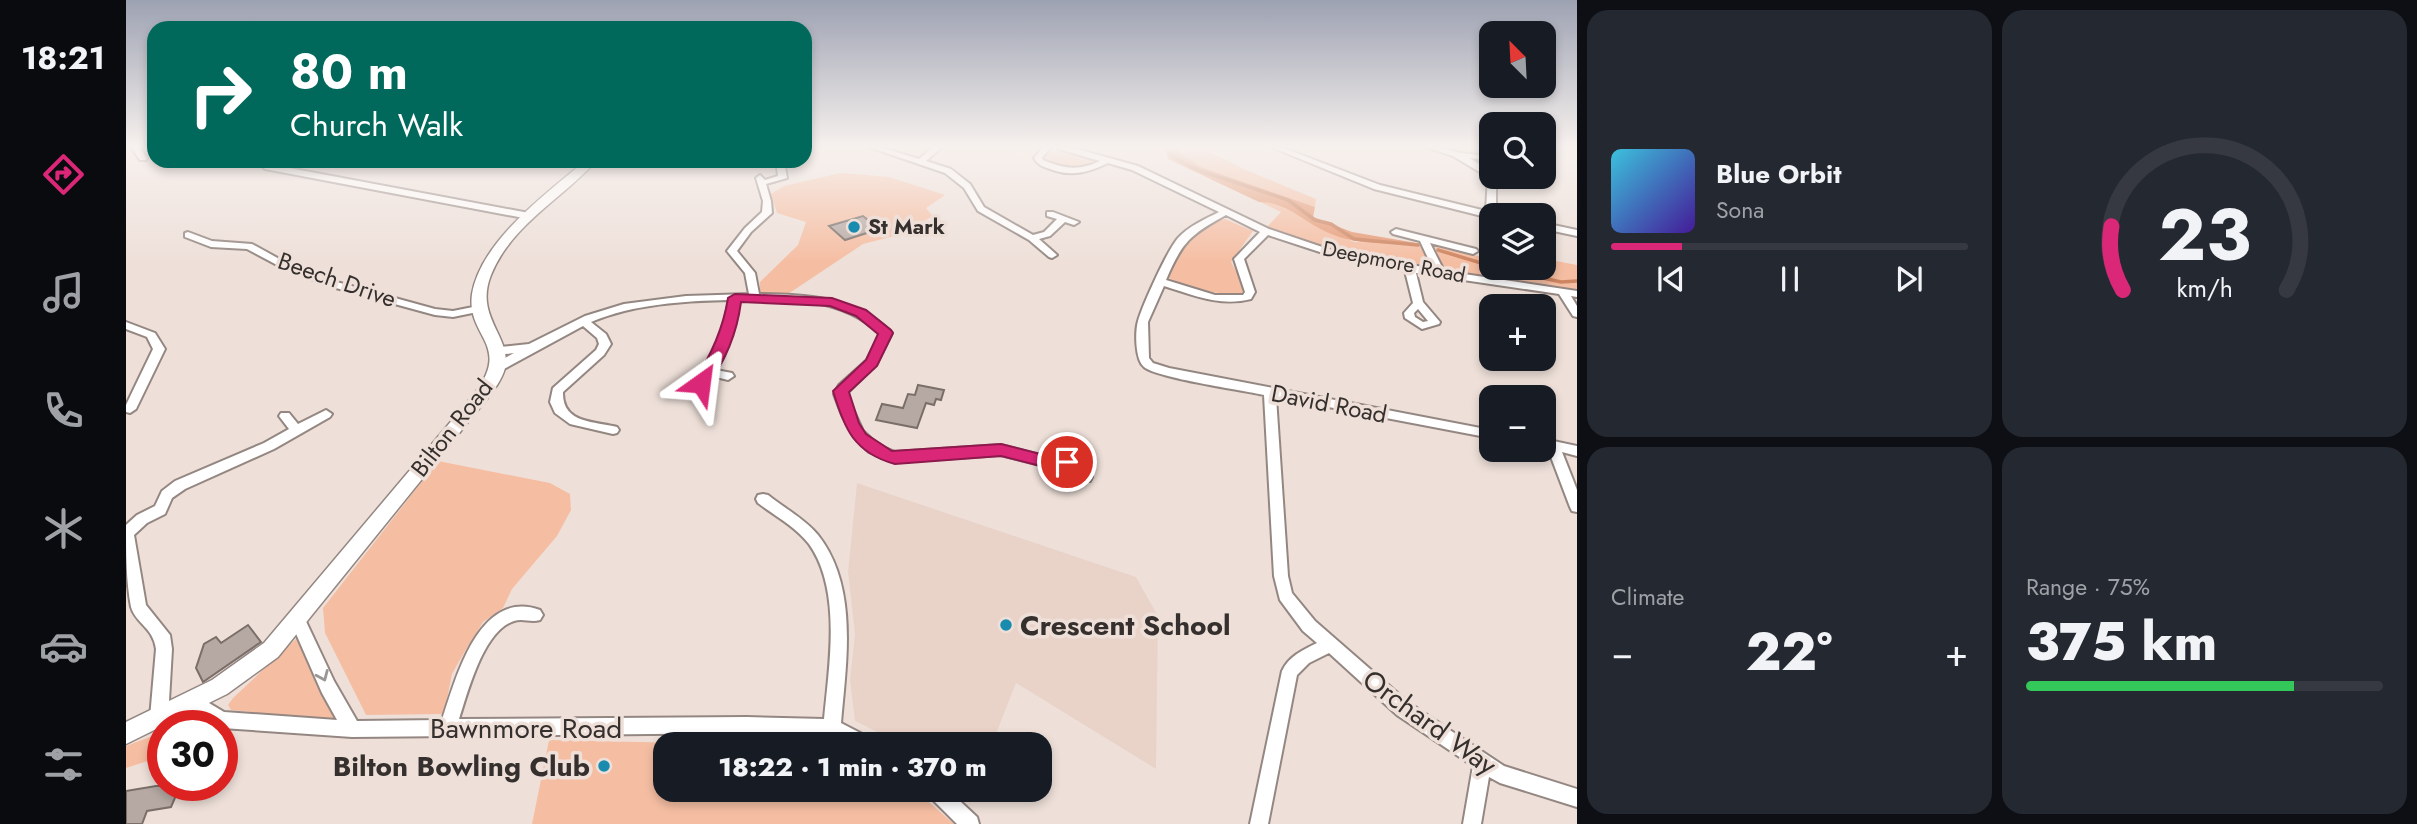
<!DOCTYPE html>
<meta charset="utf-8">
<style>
:root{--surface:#171b24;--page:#242831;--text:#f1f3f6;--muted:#9ea1a6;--line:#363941;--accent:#db2777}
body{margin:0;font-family:Jost,sans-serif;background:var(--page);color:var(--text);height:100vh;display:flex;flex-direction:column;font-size:26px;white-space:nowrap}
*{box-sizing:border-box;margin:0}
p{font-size:23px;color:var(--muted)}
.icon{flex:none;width:38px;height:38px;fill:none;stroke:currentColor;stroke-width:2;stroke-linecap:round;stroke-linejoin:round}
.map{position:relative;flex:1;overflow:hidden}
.details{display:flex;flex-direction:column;gap:10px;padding:10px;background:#0d0f14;width:840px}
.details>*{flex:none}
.banner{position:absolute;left:21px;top:21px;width:665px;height:147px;border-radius:21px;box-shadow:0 4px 10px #0003;background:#00695c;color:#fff;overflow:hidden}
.needle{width:46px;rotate:336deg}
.buttons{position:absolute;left:1353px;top:21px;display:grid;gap:14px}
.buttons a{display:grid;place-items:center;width:77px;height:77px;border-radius:14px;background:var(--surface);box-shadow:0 4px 10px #0003;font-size:35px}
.speed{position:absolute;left:21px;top:710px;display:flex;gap:14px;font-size:35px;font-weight:700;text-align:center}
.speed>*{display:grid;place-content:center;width:91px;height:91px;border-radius:50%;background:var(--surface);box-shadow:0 4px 10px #0003;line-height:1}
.speed .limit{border:10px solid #d22;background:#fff;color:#111}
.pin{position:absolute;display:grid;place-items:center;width:60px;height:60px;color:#fff;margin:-30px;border:4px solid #fff;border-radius:50%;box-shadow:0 2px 7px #0007}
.me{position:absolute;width:77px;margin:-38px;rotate:31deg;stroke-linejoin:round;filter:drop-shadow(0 0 5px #0008)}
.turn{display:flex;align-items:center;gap:24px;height:147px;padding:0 28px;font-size:32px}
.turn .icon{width:91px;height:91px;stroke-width:2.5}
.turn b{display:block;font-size:49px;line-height:60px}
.big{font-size:52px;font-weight:800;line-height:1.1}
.details .widget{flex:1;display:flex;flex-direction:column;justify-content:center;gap:10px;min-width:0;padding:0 24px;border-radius:21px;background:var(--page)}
.details .dial{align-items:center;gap:0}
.dial svg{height:182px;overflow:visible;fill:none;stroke:var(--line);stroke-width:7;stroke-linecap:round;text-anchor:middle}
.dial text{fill:var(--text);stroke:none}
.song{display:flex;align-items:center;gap:21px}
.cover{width:84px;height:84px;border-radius:10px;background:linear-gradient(135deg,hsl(190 70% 55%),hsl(260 70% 35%))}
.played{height:7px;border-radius:4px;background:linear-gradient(90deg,var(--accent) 20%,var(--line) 20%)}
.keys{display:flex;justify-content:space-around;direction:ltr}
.heat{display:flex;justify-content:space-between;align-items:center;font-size:38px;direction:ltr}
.charge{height:10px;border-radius:5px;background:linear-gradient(90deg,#34c759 75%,var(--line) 0)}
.details .tiles{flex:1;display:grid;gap:10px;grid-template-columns:repeat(2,1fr)}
.trip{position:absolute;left:527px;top:732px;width:399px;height:70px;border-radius:21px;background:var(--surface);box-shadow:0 4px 10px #0003;font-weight:800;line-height:70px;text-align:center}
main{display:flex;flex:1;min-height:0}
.menu{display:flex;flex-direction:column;width:126px;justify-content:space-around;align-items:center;background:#090b0e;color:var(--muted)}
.menu .icon{width:49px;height:49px}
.menu .active{color:var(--accent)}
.menu b{font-size:32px;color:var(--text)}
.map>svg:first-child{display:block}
</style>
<main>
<nav class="menu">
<b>18:21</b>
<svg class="icon active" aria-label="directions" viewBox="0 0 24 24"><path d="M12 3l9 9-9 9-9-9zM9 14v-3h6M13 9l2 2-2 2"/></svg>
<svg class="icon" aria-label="music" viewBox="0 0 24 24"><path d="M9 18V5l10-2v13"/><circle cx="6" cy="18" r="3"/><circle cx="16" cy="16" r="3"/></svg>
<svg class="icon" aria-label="phone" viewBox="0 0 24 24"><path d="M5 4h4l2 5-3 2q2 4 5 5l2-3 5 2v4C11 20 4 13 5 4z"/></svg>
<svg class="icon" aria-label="climate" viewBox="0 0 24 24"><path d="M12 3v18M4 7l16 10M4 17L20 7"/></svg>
<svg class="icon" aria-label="car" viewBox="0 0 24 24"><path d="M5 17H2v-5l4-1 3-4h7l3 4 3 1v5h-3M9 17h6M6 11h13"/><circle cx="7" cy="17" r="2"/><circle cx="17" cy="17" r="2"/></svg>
<svg class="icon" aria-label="filters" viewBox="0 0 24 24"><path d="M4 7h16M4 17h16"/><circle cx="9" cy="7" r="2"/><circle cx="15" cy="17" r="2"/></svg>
</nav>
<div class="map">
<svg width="1451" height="824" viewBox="0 0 1451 824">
<rect width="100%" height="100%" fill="#eee0d9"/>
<polygon fill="#e9d3c9" points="731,483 1010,577 1032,616 1030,769 890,683 866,744 776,744 729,721 724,680 729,634 722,572"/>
<g fill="#f5bea3">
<polygon points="1057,147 1074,147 1120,170 1190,199 1189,207 1075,167 1053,153"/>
<polygon points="933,148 971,159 973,161 950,170 918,161 922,151"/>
<polygon points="715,173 763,177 819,195 800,208 807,216 776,234 737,244 662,294 634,294 634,282 672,245 680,222 651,213 645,194 658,186"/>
<polygon points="1134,202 1147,202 1228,242 1296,244 1302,266 1294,267 1200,248 1140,228 1155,212"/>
<path d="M1099 219 1127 231 1105 262 1118 286 1116 293C1096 297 1061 287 1043 278 1047 254 1075 224 1099 219Z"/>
<polygon points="1309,246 1365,259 1365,268 1407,268 1426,272 1425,260 1451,265 1451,290 1324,272 1316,269"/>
<polygon points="312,461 424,483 444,494 445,510 431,536 386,589 377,608 357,622 339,651 326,674 318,714 240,715 199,633 197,608"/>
<polygon points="170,639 175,641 187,675 211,721 105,710 102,705 107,698"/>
<polygon points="37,732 37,756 0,768 0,746"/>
<polygon points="684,739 696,744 539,744 539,789 788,789 828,824 406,824 423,740 559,743"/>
</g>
<path fill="#e69b77" d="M1038 147H1057L1054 153 1075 167 1189 207 1187 217 1226 232 1296 244C1264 243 1232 246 1203 233 1178 223 1162 202 1133 202L1042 159Z"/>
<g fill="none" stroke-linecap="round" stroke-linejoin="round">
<g stroke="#ce8662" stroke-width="3.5">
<polyline points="1045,147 1045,155 1069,169 1162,200 1189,220 1205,224 1228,239 1292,245"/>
<polyline points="1312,250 1365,266"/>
<polyline points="1373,268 1435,282 1451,281"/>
</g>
</g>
<g fill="#b6a9a3" stroke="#7a6e68" stroke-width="2">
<polygon points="737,216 753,229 719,240 703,226"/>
<polygon points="792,385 818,390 815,400 810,399 808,405 800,403 791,428 750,420 756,404 777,408 782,394 789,395"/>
<polygon points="122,625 135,642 77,682 70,668 78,644 90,637 95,643"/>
<polygon points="30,786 54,786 45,807 21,811 16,824 0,824 0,791"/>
</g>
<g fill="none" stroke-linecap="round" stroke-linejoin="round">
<g stroke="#948782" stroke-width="4">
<g id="minor">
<polygon points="5,147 13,147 21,158 20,160 14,160"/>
<polygon points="743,147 754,147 793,159 807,147 816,147 800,161 825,169 844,184 858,207 907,235 918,232 931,219 921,216 921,212 927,212 953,222 948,225 939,222 924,236 913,239 931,255 926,258 923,257 903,240 852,211 838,188 819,173"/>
<path d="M917 147H925L916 158 917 160C939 169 953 171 974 161L933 149 932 147H944L1012 166 1143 229 1202 249 1307 269 1294 241 1267 234 1265 232 1270 229 1350 249 1352 251 1347 254 1304 243 1318 271 1451 291V297L1445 296 1451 306V317L1447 316 1433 294 1290 273 1297 302 1314 322 1313 324 1296 329 1279 318 1278 313 1287 303 1279 271 1197 253 1142 235 1118 259 1129 292 1125 299C1094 307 1067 295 1038 286L1022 322 1023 358 1027 363 1043 368 1365 430V438L1150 397 1162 576 1166 593 1189 621 1283 703 1378 766 1451 789V807L1374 783 1363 777 1355 824H1337L1347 766 1271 715 1203 653 1183 663 1171 675 1142 824H1124L1156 671C1163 656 1177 650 1191 643L1177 631 1154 600 1148 576 1138 395C1116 390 1031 378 1018 367 1009 360 1009 331 1012 321 1017 304 1041 251 1052 238 1063 226 1079 219 1093 212L1006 170 982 163C963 172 947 177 927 170 919 167 912 166 908 158ZM1100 215 1134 232 1108 259 1119 292 1117 295H1089L1040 280C1056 242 1064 235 1100 215ZM1292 309 1302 321 1297 322 1289 317 1288 313Z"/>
<polygon points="1145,147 1155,147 1254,185 1360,211 1362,177 1327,156 1300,147 1312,147 1334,153 1365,156 1365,160 1343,158 1365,171 1365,177 1370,177 1370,215 1365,215 1364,218 1248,189"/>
<polygon points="131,161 139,161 142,164 403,213 408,216 403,219 139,169"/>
<path d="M656 161H665L659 167 661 178 640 184 645 201 646 213 625 232 611 251 629 273 633 294C681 295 727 296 764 331L766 333 750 365 720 394 737 431 752 445 769 452 875 445 926 458 951 457 952 445H962L963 448 966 477 964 481H954L952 467 926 468 875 455 769 462 757 458 743 452 728 437 716 415 708 394 713 385 741 360 754 334C716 297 663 299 614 300L607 332 590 370 606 373 608 376 602 380 586 376 579 386 575 387 569 383C587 357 598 332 603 300 558 301 508 304 465 322L480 334 485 344 478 355 437 392C436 424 469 421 491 427L493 430 491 433 487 434 444 424 429 413 424 402 427 388 470 350 473 344 471 338 457 326 376 370H368L366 367 368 364 388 353 369 355 363 351 365 348 403 344 459 316 498 304 560 296 623 294 619 273 601 251 619 228 636 212 637 201 630 178 634 175 639 180 652 176 651 167Z"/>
<polygon points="1418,223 1451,230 1451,236 1418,229"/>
<polygon points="62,232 86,241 126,244 157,261 207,281 309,309 327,311 352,306 357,309 356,311 327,317 309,315 199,285 151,265 121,249 85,247 59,237 59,233"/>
<polygon points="0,322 29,333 39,349 10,409 4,413 0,412 0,405 27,349 21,337 0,329"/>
<path d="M200 410 206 414 204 417 148 449 59 489 46 498 39 514 21 523 8 535 20 605 44 635 46 649 42 718 39 724 33 726 27 724 24 718 30 649C27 627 10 624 5 607 0 581 0 552 0 525L11 515 29 506 36 491 49 481 138 443 163 429 153 416 155 413H163L172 424Z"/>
<polygon points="1418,439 1451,446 1451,456 1436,452 1451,490 1451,512 1446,511 1444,507 1422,449 1418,448"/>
<path d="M637 494 642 495C658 508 679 519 692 535 733 587 720 663 715 723L744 738 747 744H719L705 736 621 733 226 737 96 728V726C85 725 65 713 60 702L62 696 68 694 98 712 211 720 196 693 164 620 167 615 172 613 177 615 208 681 231 721 316 720C330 678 353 588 414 610L417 615 414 620C405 623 397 618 388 621 357 631 342 692 333 719L621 717 698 719C703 666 716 590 683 544 670 527 649 516 632 503L630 499 632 495Z"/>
<polygon points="799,789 821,789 851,817 853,824 831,824 802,795"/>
</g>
</g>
<g stroke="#948782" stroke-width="3">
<path id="secondary" d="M459 161H470C436 199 385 225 365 275 348 317 386 337 379 368 376 380 367 391 360 400L152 657 101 694 0 744V722L86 680 138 643 349 393C386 344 340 337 346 294 355 241 420 194 459 161Z"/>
</g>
<use href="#minor" fill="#fff" fill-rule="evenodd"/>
<use href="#secondary" fill="#fff" fill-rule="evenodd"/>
</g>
<defs><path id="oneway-chevron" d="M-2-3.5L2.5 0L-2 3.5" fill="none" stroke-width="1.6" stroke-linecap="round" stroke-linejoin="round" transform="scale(1.75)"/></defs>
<use stroke="#9a9896" href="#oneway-chevron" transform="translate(197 676) rotate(67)"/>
<linearGradient id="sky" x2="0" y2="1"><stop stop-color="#9da2b2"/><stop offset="0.56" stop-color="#f7f1ee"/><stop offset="1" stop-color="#f7f1ee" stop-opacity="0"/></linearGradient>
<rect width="1451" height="262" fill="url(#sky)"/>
<path fill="#db2777" stroke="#8e194d" stroke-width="2" d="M609 294 706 298 740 310 765 330 767 333 751 366 723 392 733 423 740 434 766 451 875 444 926 457 941 456 950 462 941 469H926L875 456 769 464C728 453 718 428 707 391L740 360 752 334 730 316 704 306 615 302C611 333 599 362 580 387H570L567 383C585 356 597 330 602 298Z"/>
<g fill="#198baf" stroke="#eee0d9" stroke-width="2.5">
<circle cx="728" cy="227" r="7"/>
<circle cx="880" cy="625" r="7"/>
<circle cx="478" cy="766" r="7"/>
</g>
<g text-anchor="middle" stroke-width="7" stroke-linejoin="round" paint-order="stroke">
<g font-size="21" font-weight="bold" fill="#35302d" stroke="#eee0d9" text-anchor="start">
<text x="742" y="234">St Mark</text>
</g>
<g font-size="21" fill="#35302d" stroke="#eee0d9">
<text transform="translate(1268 262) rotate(11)" y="7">Deepmore Road</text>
</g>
<g font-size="24" fill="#35302d" stroke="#eee0d9">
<text transform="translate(211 280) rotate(19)" y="8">Beech Drive</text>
<text transform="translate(1203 404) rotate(11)" y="8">David Road</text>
<text transform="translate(326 428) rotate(-52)" y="8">Bilton Road</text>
</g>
<g font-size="28" font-weight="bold" fill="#35302d" stroke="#eee0d9" text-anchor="start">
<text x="894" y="635">Crescent School</text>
<text x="464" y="776" text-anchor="end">Bilton Bowling Club</text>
</g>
<g font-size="28" fill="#35302d" stroke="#eee0d9">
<text transform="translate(1304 722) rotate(36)" y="10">Orchard Way</text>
<text x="400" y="738">Bawnmore Road</text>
</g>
</g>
</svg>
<div class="buttons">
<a><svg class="needle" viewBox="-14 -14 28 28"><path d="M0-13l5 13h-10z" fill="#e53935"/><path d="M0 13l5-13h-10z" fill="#9ea1a6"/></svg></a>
<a><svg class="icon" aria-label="search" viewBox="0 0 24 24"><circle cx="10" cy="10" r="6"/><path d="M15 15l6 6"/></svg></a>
<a><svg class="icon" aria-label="layers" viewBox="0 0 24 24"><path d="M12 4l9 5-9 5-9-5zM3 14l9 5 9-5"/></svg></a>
<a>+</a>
<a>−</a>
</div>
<div class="speed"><div class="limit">30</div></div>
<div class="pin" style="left:941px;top:462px;background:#d93025"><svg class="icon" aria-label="arrive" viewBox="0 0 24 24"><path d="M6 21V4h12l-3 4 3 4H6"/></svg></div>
<svg class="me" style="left:575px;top:383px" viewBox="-20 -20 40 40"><path d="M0-17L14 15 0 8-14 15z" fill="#db2777" stroke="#fff" stroke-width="4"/></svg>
<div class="trip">18:22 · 1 min · 370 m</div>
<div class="banner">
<div class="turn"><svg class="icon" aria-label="right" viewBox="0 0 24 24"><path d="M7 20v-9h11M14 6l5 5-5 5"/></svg><div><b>80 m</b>Church Walk</div></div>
</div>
</div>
<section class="details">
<div class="tiles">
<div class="widget">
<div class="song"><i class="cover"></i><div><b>Blue Orbit</b><p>Sona</p></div></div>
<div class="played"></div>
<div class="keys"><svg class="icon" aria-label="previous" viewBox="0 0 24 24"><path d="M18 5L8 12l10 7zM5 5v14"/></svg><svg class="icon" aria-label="pause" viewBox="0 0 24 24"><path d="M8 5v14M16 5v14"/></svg><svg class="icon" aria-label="next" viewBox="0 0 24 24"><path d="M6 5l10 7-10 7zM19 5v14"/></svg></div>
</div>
<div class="widget dial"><svg viewBox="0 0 100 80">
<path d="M14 69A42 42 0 1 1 86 69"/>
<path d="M14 69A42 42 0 0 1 9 41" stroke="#db2777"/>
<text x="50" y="56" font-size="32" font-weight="700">23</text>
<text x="50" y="72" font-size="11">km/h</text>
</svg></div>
<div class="widget"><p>Climate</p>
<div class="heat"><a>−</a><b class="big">22°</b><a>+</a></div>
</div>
<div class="widget"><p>Range · 75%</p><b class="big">375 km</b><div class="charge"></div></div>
</div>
</section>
</main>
